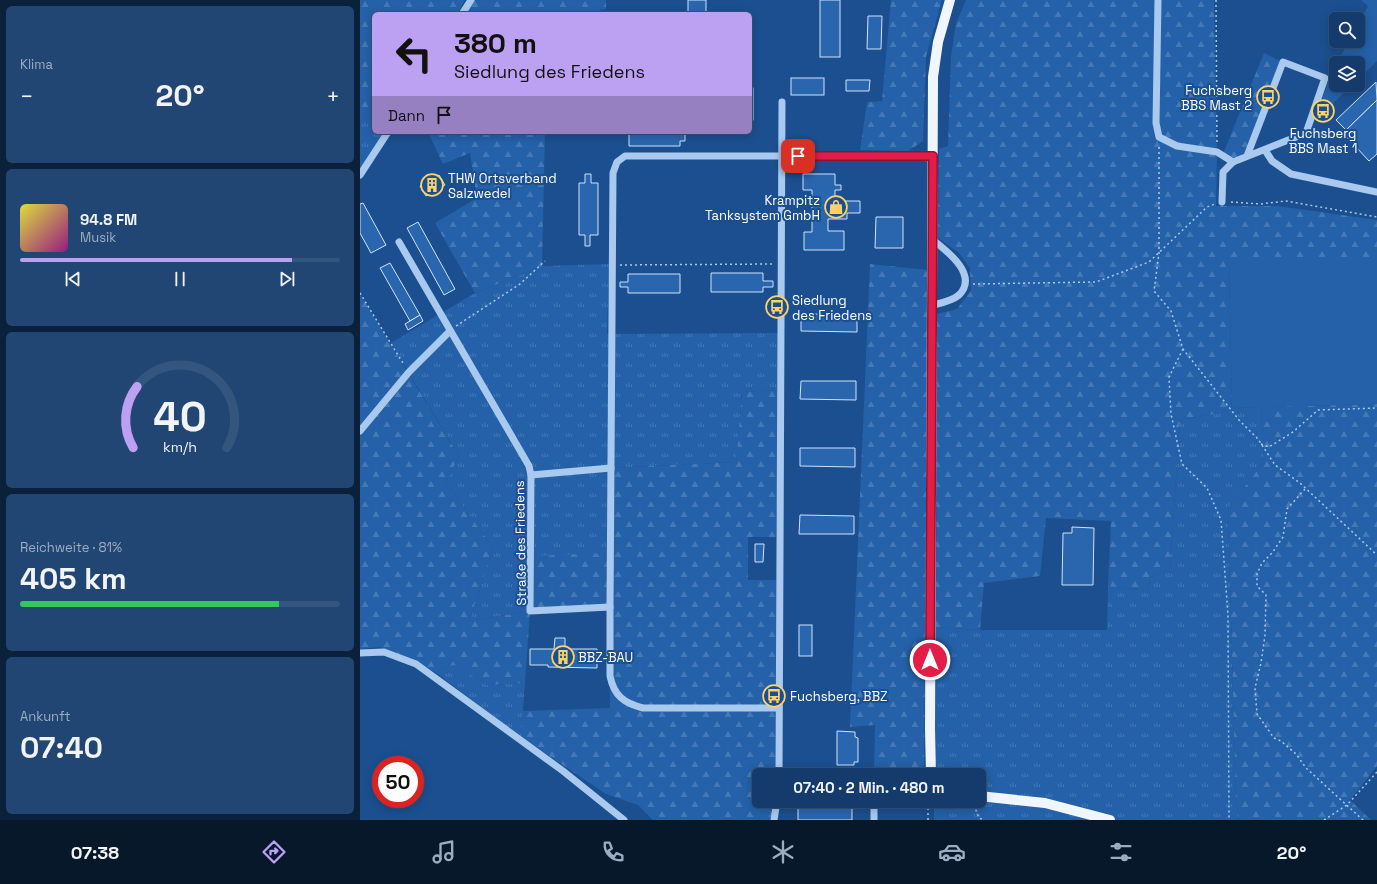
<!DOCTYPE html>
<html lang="de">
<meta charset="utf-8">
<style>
:root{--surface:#143b6b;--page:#214673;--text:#f1f3f6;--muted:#9dadc1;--line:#33557e;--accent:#bca0f2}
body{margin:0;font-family:"Space Grotesk",sans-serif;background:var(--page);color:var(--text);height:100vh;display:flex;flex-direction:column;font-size:15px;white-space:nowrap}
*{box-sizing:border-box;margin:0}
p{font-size:13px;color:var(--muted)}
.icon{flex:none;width:22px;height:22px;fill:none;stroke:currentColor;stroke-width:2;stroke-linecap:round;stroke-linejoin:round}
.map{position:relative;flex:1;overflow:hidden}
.drawer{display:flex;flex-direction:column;gap:6px;padding:6px;background:#0b203b;width:360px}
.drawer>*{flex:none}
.top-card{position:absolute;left:12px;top:12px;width:380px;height:122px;border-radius:6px;box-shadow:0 2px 10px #0003,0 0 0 1px var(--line);background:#bca0f2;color:#111;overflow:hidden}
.fabs{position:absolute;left:969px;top:12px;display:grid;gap:8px}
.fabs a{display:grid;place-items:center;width:36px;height:36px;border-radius:6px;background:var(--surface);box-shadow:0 2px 10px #0003,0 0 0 1px var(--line);font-size:20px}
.speed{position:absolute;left:12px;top:756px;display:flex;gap:8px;font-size:20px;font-weight:700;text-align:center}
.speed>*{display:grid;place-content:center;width:52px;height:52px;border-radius:50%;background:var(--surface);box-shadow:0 2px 10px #0003,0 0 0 1px var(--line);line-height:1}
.speed .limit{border:6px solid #d22;background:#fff;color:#111}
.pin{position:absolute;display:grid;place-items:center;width:34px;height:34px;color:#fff;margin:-17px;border-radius:8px;box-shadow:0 2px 6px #0006}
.me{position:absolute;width:44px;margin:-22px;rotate:0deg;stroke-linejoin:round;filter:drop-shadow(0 0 3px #0008)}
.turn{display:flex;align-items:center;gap:14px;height:84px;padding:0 16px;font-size:18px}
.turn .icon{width:52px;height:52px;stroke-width:2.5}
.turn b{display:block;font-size:28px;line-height:34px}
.then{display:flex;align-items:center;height:38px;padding:0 16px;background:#0003;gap:8px;font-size:15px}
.big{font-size:30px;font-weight:700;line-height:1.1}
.drawer .widget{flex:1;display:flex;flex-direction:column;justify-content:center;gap:6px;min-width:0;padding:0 14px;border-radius:6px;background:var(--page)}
.drawer .dial{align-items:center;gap:0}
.dial svg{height:104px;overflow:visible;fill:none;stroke:var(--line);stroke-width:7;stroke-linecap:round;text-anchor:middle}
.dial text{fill:var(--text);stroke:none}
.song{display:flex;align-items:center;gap:12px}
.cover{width:48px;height:48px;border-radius:6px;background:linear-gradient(135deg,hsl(60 70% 55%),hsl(310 70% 35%))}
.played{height:4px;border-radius:2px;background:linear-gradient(90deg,var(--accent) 85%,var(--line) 85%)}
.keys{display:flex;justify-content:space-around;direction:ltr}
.heat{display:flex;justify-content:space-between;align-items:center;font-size:22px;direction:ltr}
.charge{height:6px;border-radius:3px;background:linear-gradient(90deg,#34c759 81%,var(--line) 0)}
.trip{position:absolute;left:392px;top:768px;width:234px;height:40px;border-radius:6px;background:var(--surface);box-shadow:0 2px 10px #0003,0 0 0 1px var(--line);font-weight:700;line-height:40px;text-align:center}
.tabs{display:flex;height:64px;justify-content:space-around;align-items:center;background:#08182b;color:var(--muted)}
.tabs .icon{width:28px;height:28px}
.tabs .active{color:var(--accent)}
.tabs b{font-size:18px;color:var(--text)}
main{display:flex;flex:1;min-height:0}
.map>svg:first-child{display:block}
</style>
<main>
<section class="drawer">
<div class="widget"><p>Klima</p>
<div class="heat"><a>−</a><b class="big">20°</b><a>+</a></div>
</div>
<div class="widget">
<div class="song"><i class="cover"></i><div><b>94.8 FM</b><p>Musik</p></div></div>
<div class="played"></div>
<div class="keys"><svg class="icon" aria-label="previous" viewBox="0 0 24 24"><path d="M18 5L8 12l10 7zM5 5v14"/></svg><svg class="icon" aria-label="pause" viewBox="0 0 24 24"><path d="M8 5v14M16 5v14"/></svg><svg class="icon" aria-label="next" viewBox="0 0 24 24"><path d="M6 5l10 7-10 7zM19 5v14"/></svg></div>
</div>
<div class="widget dial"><svg viewBox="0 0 100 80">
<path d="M14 69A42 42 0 1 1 86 69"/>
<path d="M14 69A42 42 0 0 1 17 22" stroke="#bca0f2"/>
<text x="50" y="56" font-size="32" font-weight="700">40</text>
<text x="50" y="72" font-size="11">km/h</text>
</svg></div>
<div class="widget"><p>Reichweite · 81%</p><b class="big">405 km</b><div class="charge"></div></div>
<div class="widget"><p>Ankunft</p><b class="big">07:40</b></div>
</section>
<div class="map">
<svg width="1017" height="820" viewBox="0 0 1017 820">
<defs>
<pattern id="grass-tufts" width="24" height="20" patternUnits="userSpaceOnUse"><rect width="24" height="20" fill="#2461a8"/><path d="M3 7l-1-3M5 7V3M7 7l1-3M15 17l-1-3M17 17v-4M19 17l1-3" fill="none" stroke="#4579b5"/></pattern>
<pattern id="forest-firs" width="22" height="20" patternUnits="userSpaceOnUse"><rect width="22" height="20" fill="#2461a8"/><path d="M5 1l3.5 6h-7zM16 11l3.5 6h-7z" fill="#4579b5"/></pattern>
</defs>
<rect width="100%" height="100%" fill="#1b4f8f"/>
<g fill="url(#grass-tufts)">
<polygon points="14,99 14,132 25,132 0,172 0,124"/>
<polygon points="249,264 247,334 419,333 419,390 382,392 376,462 251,468 250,553 170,611 109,621 133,548 86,482 99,456 31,343 115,293 182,266"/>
<polygon points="901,407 904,462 868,509 876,804 880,820 574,820 574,801 619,801 619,775 574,775 576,627 620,630 747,630 748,586 788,591 790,578 810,568 820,420 860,413 872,408"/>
<polygon points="94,665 128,685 165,683 161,737 75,672"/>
</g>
<g fill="url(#forest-firs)">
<polygon points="0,0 105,0 97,14 14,14 14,99 0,124"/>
<polygon points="113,0 246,0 246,9 228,14 104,14"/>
<polygon points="531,0 582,0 566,57 563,141 548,151 500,150 507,102 522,101"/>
<polygon points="606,0 854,0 857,154 856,206 918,206 1017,220 1017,261 869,261 872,408 860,413 820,420 810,568 790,578 788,591 748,586 751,521 686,518 680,576 624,583 620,630 576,627 577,314 597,309 611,291 610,268 598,252 578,238 579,149 588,146 591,57 596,23"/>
<polygon points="904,53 920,61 887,152 872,159 863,154"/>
<polygon points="68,132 185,132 182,266 115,293 75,223 117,198 110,153 83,164"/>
<polygon points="510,264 568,270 564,775 514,775 515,725 490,727"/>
<polygon points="0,294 99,456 86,482 133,548 109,621 170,611 170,556 250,553 251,468 376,462 382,392 419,390 416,537 388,537 388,580 416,580 416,775 399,775 399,801 414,801 411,820 293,820 278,805 246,794 161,737 162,711 250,708 249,607 170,611 165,683 128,685 94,665 75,672 42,655 20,647 0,649"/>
<polygon points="1017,404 1017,766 990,800 1011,820 880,820 876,804 868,508 904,462 901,407"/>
</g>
<g fill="#2461a8">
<polygon points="1001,0 1017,0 1017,61 998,80 998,63 977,63 989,41 998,41 998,25 1008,6"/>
<polygon points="976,65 976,85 992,85 955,121 970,76"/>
<polygon points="869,261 1017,261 1017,404 872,408"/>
</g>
<g fill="#2a66ad" stroke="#cfe3fa">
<rect x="328" y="0" width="18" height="14"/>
<rect x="460" y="0" width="20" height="57"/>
<polygon points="508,16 522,16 521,49 507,49"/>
<rect x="431" y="78" width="33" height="17"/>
<polygon points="486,80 510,80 509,91 486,91"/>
<polygon points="1016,82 1017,100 986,130 976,120"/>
<rect x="390" y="88" width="3" height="32"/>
<polygon points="1017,100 1017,154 1009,161 983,133"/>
<polygon points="269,132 325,132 325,141 320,141 320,146 269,146"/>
<polygon points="225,174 231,174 231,183 238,183 238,235 230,235 230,246 225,246 225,235 219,235 219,183 225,183"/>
<polygon points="443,174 475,174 475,185 481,185 481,190 475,190 475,201 500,201 500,213 487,213 487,219 468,219 468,231 484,231 484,250 444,250 444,232 452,232 452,190 443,190"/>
<polygon points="79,175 85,185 66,196 60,186"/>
<polygon points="3,203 26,245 11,253 0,233 0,204"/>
<polygon points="516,217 543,217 543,248 515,248"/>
<polygon points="58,222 95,289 84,295 47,228"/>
<polygon points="30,263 60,315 50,321 20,268"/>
<polygon points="351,273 403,273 403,281 413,281 413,287 403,287 403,292 351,292"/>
<polygon points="268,274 320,274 320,293 268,293 268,287 260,287 260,282 268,282"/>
<polygon points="441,314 497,314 497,332 441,331"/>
<polygon points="60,315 63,321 48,330 45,324"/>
<polygon points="441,381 496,381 496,400 440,399"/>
<polygon points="440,448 495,448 495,467 440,466"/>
<polygon points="440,515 494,516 494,534 439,534"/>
<polygon points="712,527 734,528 733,585 702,585 703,533 712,533"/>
<polygon points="395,544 404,544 403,562 395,562"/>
<rect x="439" y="625" width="13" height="31"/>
<polygon points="195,638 205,638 205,649 237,649 237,668 188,667 188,665 170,665 170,649 194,649"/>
<polygon points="477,731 495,732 495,737 498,738 498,762 494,762 494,765 477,765"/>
<polygon points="438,806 492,807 492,820 438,820"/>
</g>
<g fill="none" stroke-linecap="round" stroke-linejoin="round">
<g stroke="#a9c9ee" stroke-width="1.5" stroke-dasharray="2 3" stroke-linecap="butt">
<polyline points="856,0 857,144"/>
<polyline points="799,147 799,253 794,291 811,311 823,349 879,420 898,439 915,465 940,483 1017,555"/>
<polyline points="871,202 900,204 926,201 1017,217"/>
<polyline points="260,265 414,264"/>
<polyline points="613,284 736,282 789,262 847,207 855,204"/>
<polyline points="0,293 44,365"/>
<polyline points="96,326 160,284 185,261"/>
<polyline points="823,349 809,377 811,414 822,464 847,488 861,520 868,615 869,820"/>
<polyline points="901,444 909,447 933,432 958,410 1017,408"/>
<polyline points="945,489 927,509 923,537 912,553 902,563 897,574 897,586 906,595 905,635 901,663 895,688 897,714 914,738 921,741 936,754 946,768 1003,820"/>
<polyline points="614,805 619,818 624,820"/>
<polyline points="568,820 568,801"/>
<polyline points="964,820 987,805 1017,772"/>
</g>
<g stroke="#a9c9ee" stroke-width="7">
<polyline points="798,0 796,123 799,137 817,146 857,152 873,162"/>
<polyline points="102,14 111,0"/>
<polyline points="905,150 912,161 931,174 1017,192"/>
<polyline points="0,175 28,132"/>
<polyline points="862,202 863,172 873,162 946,133 965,78 923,62 887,156"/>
<polyline points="39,242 169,466 171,475 170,611 250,607"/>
<path d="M573 305C581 303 592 301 599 295 619 275 587 251 573 240"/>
<polyline points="0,431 49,372 90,331"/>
<polyline points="171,475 251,468"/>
<polyline points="0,653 24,652 56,664 203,771 264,820"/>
<path d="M419 708H283C264 703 254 696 250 676V607L253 173 257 162 265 156H573"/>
<polyline points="419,775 422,102"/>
<polyline points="414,820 417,801"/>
<polyline points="514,820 514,801"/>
</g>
<g stroke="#f0f6ff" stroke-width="10">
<polyline points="571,775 570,729 573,77 578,42 590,0"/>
<polyline points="619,796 685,803 750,820"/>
</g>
</g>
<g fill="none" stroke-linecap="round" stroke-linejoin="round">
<g stroke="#92132f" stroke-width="10">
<polyline id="route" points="438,156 573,156 570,660"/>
</g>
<use href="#route" stroke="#e11d48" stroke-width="7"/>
</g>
<defs>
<g id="bus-ring" transform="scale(1.15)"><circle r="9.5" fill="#1b4f8f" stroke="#ffd166" stroke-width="1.5"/><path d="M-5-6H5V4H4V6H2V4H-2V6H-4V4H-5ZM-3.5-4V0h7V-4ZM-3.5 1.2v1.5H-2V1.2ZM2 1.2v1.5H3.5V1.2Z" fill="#ffd166"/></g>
<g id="building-ring" transform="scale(1.15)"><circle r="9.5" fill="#1b4f8f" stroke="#ffd166" stroke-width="1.5"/><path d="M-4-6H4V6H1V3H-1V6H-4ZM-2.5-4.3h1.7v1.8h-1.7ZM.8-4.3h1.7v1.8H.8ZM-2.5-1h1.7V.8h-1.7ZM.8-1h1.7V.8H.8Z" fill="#ffd166"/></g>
<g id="shop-ring" transform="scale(1.15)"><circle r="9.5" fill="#1b4f8f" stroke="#ffd166" stroke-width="1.5"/><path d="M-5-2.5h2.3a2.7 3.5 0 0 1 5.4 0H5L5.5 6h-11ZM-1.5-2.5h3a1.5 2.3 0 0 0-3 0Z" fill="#ffd166"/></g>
</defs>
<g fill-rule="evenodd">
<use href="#bus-ring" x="908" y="97"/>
<use href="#bus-ring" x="963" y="111"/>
<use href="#building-ring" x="72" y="185"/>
<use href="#shop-ring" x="476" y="207"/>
<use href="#bus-ring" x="417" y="307"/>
<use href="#building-ring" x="203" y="657"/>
<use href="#bus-ring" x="414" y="696"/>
</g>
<g text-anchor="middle" stroke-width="4" stroke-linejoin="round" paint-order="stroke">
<g font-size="13" fill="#fff" stroke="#1b4f8f" text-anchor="start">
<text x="892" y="95" text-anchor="end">Fuchsberg<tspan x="892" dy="15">BBS Mast 2</tspan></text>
<text x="963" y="138" text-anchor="middle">Fuchsberg<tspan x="963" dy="15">BBS Mast 1</tspan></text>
<text x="88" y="183">THW Ortsverband<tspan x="88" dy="15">Salzwedel</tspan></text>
<text x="460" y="205" text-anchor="end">Krampitz<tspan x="460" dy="15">Tanksystem GmbH</tspan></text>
<text x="432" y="305">Siedlung<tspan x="432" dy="15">des Friedens</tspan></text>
<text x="218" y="662">BBZ-BAU</text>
<text x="430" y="701">Fuchsberg, BBZ</text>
</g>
<g font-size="13" fill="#fff" stroke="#1b4f8f">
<text transform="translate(160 543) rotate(-91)" y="5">Straße des Friedens</text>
</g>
</g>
</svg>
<div class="fabs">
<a><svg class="icon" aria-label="search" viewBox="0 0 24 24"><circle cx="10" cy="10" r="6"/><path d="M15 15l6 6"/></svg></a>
<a><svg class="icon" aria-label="layers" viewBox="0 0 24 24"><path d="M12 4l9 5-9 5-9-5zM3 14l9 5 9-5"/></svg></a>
</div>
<div class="speed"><div class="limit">50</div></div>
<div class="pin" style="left:438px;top:156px;background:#d93025"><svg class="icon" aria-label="arrive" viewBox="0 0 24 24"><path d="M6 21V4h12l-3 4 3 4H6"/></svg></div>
<svg class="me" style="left:570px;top:660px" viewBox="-20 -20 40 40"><circle r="17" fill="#e11d48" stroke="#fff" stroke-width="3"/><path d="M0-11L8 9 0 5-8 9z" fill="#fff"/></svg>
<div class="trip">07:40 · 2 Min. · 480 m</div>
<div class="top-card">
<div class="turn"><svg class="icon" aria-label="left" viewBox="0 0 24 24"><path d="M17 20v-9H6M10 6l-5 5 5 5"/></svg><div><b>380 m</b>Siedlung des Friedens</div></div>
<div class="then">Dann<svg class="icon" aria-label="arrive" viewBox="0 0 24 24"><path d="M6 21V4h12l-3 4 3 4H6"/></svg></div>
</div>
</div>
</main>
<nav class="tabs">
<b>07:38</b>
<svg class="icon active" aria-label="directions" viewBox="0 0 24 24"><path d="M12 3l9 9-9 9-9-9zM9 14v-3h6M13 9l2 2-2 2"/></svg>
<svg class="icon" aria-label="music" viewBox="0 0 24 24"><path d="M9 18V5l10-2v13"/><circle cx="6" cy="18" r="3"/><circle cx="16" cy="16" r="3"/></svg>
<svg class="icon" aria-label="phone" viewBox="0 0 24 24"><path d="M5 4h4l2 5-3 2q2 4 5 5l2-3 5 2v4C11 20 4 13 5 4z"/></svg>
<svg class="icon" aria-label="climate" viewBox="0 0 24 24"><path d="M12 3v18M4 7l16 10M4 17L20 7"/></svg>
<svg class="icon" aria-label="car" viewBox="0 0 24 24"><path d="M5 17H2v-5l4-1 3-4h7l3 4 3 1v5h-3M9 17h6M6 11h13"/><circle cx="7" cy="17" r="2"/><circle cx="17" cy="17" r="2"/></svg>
<svg class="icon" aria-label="filters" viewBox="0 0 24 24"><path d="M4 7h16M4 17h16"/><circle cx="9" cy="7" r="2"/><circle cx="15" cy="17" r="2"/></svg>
<b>20°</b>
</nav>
